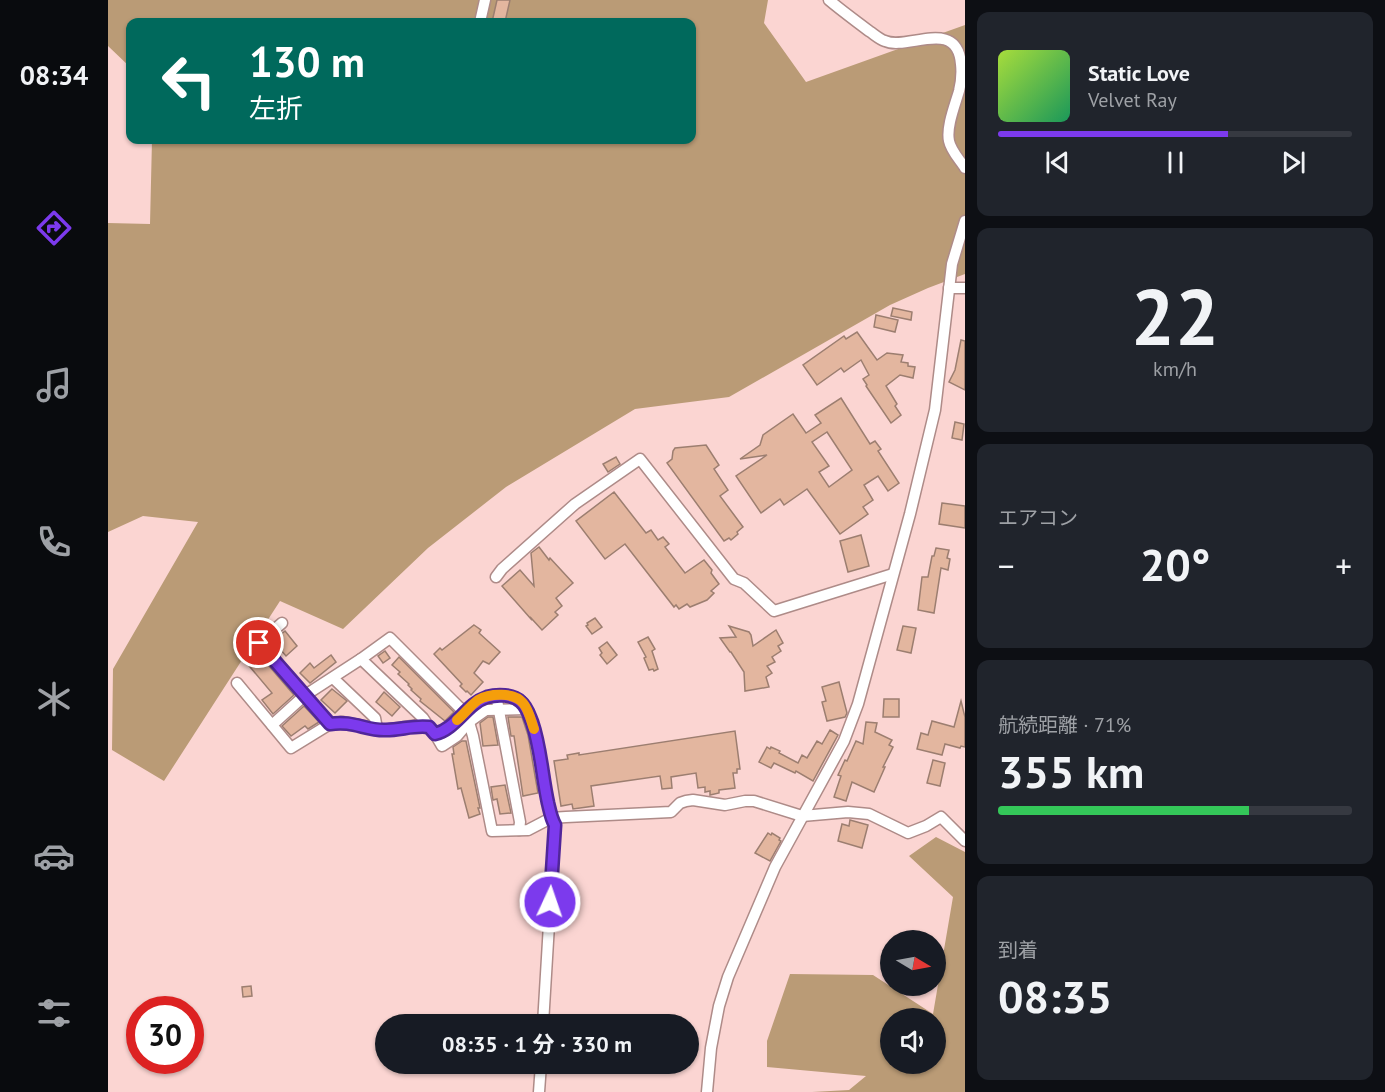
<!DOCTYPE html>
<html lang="ja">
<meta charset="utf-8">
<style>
:root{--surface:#171b24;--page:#20242c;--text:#f1f3f6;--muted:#9ea1a6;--line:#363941;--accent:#7c3aed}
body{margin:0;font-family:"PT Sans","Noto Sans JP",sans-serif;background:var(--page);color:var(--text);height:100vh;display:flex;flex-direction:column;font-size:22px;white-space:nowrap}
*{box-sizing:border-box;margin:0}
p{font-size:20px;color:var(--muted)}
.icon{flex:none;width:33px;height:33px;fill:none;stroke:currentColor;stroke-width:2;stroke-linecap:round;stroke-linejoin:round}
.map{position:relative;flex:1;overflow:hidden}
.panel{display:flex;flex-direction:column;gap:12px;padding:12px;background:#0d0f14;width:420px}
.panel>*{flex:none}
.hud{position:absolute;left:18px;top:18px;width:570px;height:126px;border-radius:12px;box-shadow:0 2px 4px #0004;background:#00695c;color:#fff;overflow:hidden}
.needle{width:39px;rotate:100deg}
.controls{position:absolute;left:772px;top:930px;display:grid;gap:12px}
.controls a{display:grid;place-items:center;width:66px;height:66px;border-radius:50%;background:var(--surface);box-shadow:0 2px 4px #0004;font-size:30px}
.speed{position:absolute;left:18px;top:996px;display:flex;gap:12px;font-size:30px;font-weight:700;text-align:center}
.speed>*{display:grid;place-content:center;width:78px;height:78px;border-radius:50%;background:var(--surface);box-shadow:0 2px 4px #0004;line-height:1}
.speed .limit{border:9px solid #d22;background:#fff;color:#111}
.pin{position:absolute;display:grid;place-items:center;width:51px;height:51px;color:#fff;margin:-26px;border:3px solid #fff;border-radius:50%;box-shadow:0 2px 6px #0007}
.me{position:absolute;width:66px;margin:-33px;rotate:3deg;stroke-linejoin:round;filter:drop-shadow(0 0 4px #0008)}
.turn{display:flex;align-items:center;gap:21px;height:126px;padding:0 24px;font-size:27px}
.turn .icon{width:78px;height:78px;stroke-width:2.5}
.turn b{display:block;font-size:42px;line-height:51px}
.big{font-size:45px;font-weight:700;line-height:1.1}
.panel .card{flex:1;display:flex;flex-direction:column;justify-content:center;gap:9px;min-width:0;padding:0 21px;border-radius:12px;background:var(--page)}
.panel .dial{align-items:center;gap:0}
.dial b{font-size:78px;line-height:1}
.song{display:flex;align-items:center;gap:18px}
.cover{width:72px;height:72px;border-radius:9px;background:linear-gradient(135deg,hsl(80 70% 55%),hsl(150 70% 35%))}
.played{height:6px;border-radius:3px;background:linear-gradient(90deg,var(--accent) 65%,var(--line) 65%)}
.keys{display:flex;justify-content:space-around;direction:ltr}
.heat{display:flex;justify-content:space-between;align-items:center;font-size:33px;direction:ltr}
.charge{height:9px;border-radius:4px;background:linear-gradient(90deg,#34c759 71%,var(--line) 0)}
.trip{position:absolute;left:267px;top:1014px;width:324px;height:60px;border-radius:30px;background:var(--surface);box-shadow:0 2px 4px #0004;font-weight:700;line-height:60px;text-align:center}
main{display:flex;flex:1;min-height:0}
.dock{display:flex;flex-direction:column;width:108px;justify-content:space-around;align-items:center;background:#090b0e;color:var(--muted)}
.dock .icon{width:42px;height:42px}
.dock .selected{color:var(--accent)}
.dock b{font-size:27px;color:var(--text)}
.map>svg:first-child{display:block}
</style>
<main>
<nav class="dock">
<b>08:34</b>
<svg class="icon selected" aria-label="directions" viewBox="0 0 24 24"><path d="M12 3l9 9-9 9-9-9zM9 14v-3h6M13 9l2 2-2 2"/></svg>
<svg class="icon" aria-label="music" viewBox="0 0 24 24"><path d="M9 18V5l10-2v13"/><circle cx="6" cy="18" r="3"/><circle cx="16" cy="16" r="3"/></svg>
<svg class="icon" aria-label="phone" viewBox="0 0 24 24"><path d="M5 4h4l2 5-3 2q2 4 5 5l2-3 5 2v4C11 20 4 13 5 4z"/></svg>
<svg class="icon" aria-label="climate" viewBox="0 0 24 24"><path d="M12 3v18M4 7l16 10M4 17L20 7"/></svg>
<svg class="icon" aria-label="car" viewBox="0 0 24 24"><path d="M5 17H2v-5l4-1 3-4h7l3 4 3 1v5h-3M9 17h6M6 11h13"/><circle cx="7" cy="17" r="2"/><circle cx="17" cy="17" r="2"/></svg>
<svg class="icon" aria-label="filters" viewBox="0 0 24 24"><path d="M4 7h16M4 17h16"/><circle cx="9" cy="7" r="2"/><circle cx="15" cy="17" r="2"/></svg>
</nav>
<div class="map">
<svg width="857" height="1092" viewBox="0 0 857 1092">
<rect width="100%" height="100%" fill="#fbd5d2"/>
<g fill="#ba9b76" fill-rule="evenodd">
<polygon points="0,0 660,0 656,23 698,82 857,25 857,274 820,288 782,305 621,397 527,409 398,487 320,548 235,629 172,601 56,781 4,750 5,669 90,522 35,516 0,532 0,223 42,224 44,140 584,140 584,22 22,22 22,67 0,46"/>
<path d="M828 837 857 852V1092H704L741 1090 758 1076 659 1067V1041L682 974 765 975 825 1014 845 897 801 856ZM783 1018H828V1064H783Z"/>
</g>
<g fill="#e3b69f" stroke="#9c7e70" stroke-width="1.5" fill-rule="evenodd">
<polygon points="389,0 402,0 397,22 384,22"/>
<polygon points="785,308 804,312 803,320 783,316"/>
<polygon points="768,315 790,320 787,332 766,327"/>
<polygon points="749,332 769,360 779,353 795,355 793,362 800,363 800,366 807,367 805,378 792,375 778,386 789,404 787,406 793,415 783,423 758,386 759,385 755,379 761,375 753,360 736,372 733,368 709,385 695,365 736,336 738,339"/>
<polygon points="853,340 857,341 857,390 841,382 847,370"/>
<path d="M733 398 762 444 767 441 773 449 770 451 791 483 780 491 770 476 756 485 765 500 755 507 760 514 732 534 699 489 676 505 672 499 653 513 628 476 659 455 632 459 652 445 655 435 685 414 698 433 713 423 707 415ZM719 432 744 470 721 487 711 472 721 466 704 442Z"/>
<polygon points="847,422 856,424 854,440 844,438"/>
<polygon points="598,445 611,465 606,469 620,490 612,496 635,527 629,532 630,534 623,540 621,538 616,541 559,463 564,459 565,451 567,448"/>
<polygon points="508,457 512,464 500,472 495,464"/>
<polygon points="506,492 538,533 543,530 550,540 555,537 561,544 557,547 577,573 596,560 604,570 603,573 611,584 603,591 606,593 599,600 582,607 579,604 571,609 568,605 566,607 517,544 497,559 468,521"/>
<polygon points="834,503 857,506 857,528 831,524"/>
<polygon points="753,535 761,566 740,572 732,541"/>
<polygon points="431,547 441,560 442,558 465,583 448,598 454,606 447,612 450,615 434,630 423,618 423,619 394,586 412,570 426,586 423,553"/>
<polygon points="828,548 841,550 839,558 842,559 840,570 833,568 826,613 810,610 814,577 820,577 824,556 826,556"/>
<polygon points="487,618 494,627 484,634 478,626 480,625 479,623"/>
<polygon points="366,625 373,630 371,633 392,652 381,664 375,661 366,673 375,682 363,695 359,691 358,692 352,686 354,684 326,654 332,648 334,650"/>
<polygon points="621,626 641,632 643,635 645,646 668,630 675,643 670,646 673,651 664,657 667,662 659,666 664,673 658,677 661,687 637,691 636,672 623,652 622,652 612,638 628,637"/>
<polygon points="795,626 808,628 803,653 789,650"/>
<polygon points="177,631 189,646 178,656 165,641"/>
<polygon points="540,637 547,649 544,651 550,669 546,671 545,669 541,670 536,658 538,657 530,642"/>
<polygon points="499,642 509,655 499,664 492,655 494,653 491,648"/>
<polygon points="277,651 282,658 275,663 270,656"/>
<polygon points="149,652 186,695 165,714 154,700 164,693 137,661"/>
<polygon points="223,655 228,662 202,683 192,673 202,663 206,668"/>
<polygon points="291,657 346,712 337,721 312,701 313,699 303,690 304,689 300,685 301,684 290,674 292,672 284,665"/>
<polygon points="731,682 739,713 737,717 719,721 714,702 718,701 714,687"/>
<polygon points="224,689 239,701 227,713 213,700"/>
<polygon points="276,692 292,707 284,716 268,702"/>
<polygon points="776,699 791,699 791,717 775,717"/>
<polygon points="853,701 857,717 857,747 853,746 852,748 837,744 834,755 809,749 813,733 820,735 824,721 846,727"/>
<polygon points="196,706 211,722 200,729 197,726 183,736 174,726"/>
<polygon points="380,717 385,717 390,745 375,746 372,723"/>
<polygon points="400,717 414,717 420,735 430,793 415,796 406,736 403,736"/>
<polygon points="758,722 769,723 767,732 784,740 781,745 785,747 775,767 777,767 766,792 744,782 738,801 726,797 733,776 730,775 737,760 739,761 748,741 755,744"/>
<polygon points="722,730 730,735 705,781 688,771 687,773 666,763 663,768 651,762 659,747 662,749 663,747 672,751 671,753 690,763 694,755 699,758 709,741 714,744"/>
<polygon points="627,731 632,769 629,769 629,773 625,773 627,788 611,790 611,793 602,795 602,791 597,792 597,787 590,788 588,773 563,777 564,788 554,789 552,776 483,786 486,806 465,809 464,804 453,806 446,761 460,759 459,755 471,753 471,755"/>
<polygon points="354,741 358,741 372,808 370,808 372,814 361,818 353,788 350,789 344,754 346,754 345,747"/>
<polygon points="825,760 837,763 832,786 819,783"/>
<polygon points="397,785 403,813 392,814 389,799 385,800 383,787"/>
<polygon points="742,820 760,825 754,848 730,841 734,824 741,826"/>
<polygon points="660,833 663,835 664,833 672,838 671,840 673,841 662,861 647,853"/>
<polygon points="143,986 144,996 135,997 134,987"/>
</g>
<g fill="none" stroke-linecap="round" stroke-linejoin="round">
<g stroke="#ae8b88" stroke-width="13">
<g id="minor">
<path d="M721 0C734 11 748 21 761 31 766 34 771 39 777 41 799 51 849 17 853 64 854 73 853 83 851 91 847 105 838 127 841 141 843 151 852 160 857 168"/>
<polyline points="372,22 377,0"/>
<polyline points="841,288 857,288"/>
<polyline points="388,577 394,569 467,504 532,459 626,579 636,583 666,611 785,574"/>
<polyline points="174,623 151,643 222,724"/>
<polyline points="253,659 315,718 321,727"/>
<polyline points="225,678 267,718 269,729"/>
<path d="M129 683 183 748 222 724 234 722 277 730 311 725 321 727 327 734C349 728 358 703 379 697 389 694 405 694 414 702 419 707 421 715 424 722 433 748 434 777 440 803 442 811 443 818 447 825L435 1024"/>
<polyline points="388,695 412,822 411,830"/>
<polyline points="164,725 196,696 253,659 282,638 351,707 358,712 365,736 384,831 420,830 443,818 458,817 563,812 572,803 578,801 585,800 617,805 637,801 646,801 694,816 740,812 761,814 800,833 818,826 833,817 857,841"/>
<polyline points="327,734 334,746 349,736 361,722 378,710 418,709"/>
<polyline points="431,1092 433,1064"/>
<polyline points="599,1092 603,1048 611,1006 620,977 667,867 736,741 750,704 802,514 827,410 844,264 857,221"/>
</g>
</g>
<use href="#minor" stroke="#fff" stroke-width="10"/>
</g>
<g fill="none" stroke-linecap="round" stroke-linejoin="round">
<g stroke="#51269a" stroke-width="15">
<path id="route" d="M151 643 222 724C245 720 258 731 278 730 293 730 306 725 321 727L327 734C348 729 358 704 379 697 389 694 405 694 413 702 419 707 421 715 424 722 433 748 434 776 440 803 442 811 443 818 447 825L442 902"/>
</g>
<use href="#route" stroke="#7c3aed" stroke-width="10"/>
<path stroke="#f59e0b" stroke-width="10" d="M349 720C356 714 363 705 370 700 382 693 406 692 415 703 421 710 423 721 426 729"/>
</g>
</svg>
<div class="controls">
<a><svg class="needle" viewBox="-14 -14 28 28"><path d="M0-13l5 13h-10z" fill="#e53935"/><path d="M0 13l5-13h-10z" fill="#9ea1a6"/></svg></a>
<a><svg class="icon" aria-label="sound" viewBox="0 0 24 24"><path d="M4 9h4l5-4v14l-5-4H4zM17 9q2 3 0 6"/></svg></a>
</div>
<div class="speed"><div class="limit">30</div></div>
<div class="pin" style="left:151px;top:643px;background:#d93025"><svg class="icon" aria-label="arrive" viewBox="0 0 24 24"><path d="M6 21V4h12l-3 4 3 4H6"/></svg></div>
<svg class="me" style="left:442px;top:902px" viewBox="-20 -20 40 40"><circle r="17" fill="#7c3aed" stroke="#fff" stroke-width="3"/><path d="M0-11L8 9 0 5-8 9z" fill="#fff"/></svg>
<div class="trip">08:35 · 1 分 · 330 m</div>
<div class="hud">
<div class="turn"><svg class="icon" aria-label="left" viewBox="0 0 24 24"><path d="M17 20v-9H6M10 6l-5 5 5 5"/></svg><div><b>130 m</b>左折</div></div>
</div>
</div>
<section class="panel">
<div class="card">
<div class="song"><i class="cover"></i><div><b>Static Love</b><p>Velvet Ray</p></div></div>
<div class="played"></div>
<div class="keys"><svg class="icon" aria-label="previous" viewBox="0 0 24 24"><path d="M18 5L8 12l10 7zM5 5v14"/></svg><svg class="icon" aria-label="pause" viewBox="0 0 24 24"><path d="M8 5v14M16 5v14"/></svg><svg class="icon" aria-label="next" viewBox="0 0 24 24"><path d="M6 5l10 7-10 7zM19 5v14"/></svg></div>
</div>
<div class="card dial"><b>22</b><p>km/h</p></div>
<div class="card"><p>エアコン</p>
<div class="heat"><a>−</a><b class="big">20°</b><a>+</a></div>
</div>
<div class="card"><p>航続距離 · 71%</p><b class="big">355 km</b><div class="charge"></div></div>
<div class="card"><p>到着</p><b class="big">08:35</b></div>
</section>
</main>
